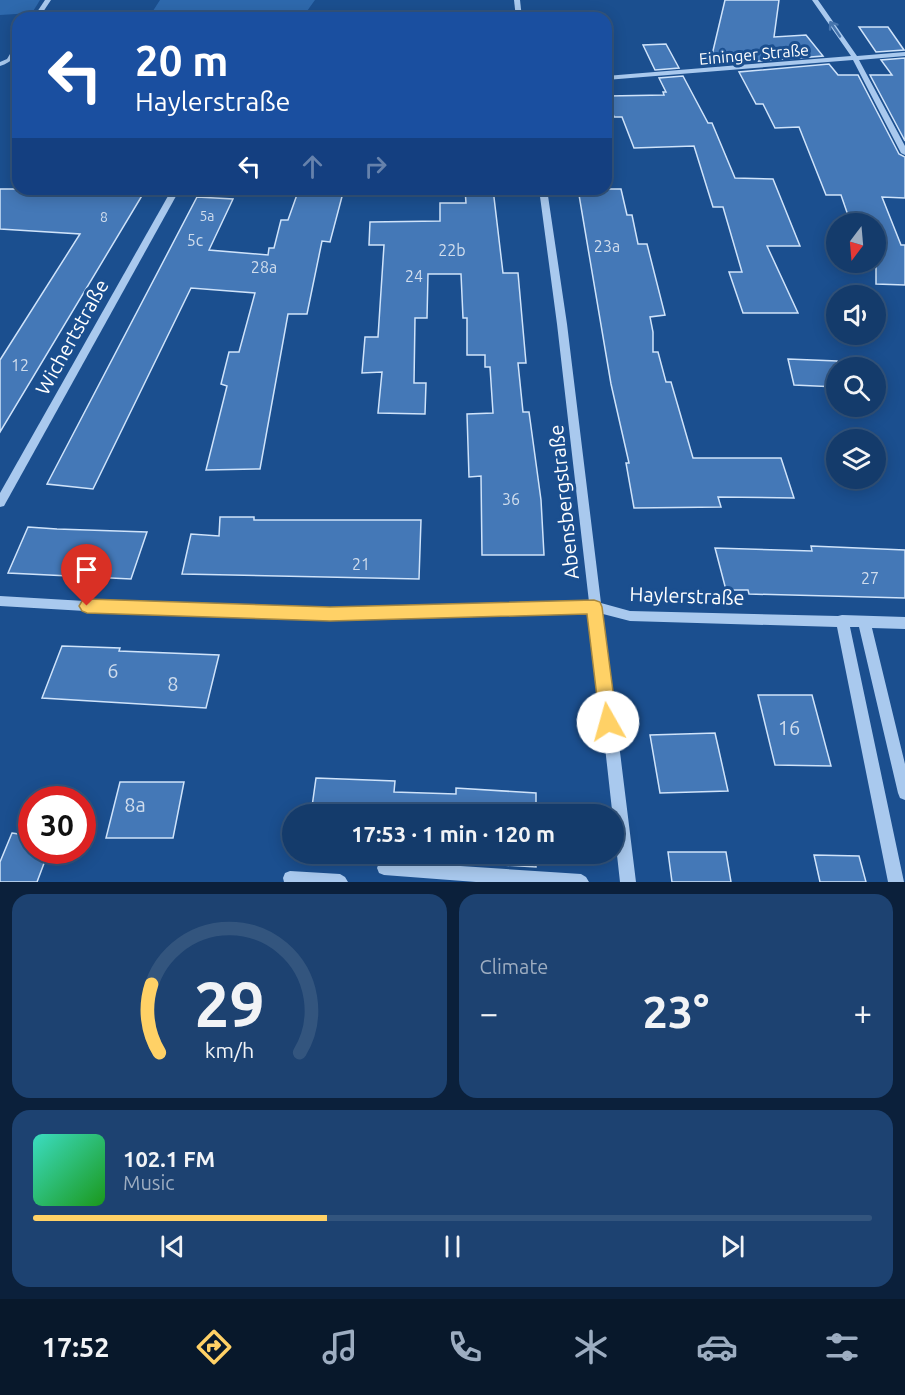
<!DOCTYPE html>
<meta charset="utf-8">
<style>
:root{--surface:#143b6b;--page:#1d4271;--text:#f1f3f6;--muted:#9dadc1;--line:#33557e;--accent:#ffd166}
body{margin:0;font-family:Ubuntu,sans-serif;background:var(--page);color:var(--text);height:100vh;display:flex;flex-direction:column;font-size:22px;white-space:nowrap}
*{box-sizing:border-box;margin:0}
p{font-size:20px;color:var(--muted)}
.icon{flex:none;width:33px;height:33px;fill:none;stroke:currentColor;stroke-width:2;stroke-linecap:round;stroke-linejoin:round}
.map{position:relative;height:882px;overflow:hidden}
.sheet{display:flex;flex-direction:column;gap:12px;padding:12px;background:#0b203b;flex:1}
.sheet>*{flex:none}
.guide{position:absolute;left:12px;top:12px;width:600px;height:183px;border-radius:18px;box-shadow:0 3px 15px #0003,0 0 0 2px var(--line);background:#1a4fa0;color:#fff;overflow:hidden}
.needle{width:39px;rotate:196deg}
.tools{position:absolute;left:826px;top:213px;display:grid;gap:12px}
.tools a{display:grid;place-items:center;width:60px;height:60px;border-radius:50%;background:var(--surface);box-shadow:0 3px 15px #0003,0 0 0 2px var(--line);font-size:30px}
.speed{position:absolute;left:18px;top:786px;display:flex;gap:12px;font-size:30px;font-weight:700;text-align:center}
.speed>*{display:grid;place-content:center;width:78px;height:78px;border-radius:50%;background:var(--surface);box-shadow:0 3px 15px #0003,0 0 0 2px var(--line);line-height:1}
.speed .limit{border:9px solid #d22;background:#fff;color:#111}
.pin{position:absolute;display:grid;place-items:center;width:51px;height:51px;color:#fff;margin:-62px -26px;border-radius:50% 50% 50% 0;rotate:-45deg;box-shadow:0 0 6px #0007}
.pin .icon{rotate:45deg}
.me{position:absolute;width:66px;margin:-33px;rotate:353deg;stroke-linejoin:round;filter:drop-shadow(0 0 4px #0008)}
.turn{display:flex;align-items:center;gap:21px;height:126px;padding:0 24px;font-size:27px}
.turn .icon{width:78px;height:78px;stroke-width:2.5}
.turn b{display:block;font-size:42px;line-height:51px}
.lanes{display:flex;align-items:center;height:57px;padding:0 24px;background:#0003;justify-content:center;gap:30px;direction:ltr}
.lanes .off{opacity:.35}
.big{font-size:45px;font-weight:700;line-height:1.1}
.sheet .card{flex:1;display:flex;flex-direction:column;justify-content:center;gap:9px;min-width:0;padding:0 21px;border-radius:18px;background:var(--page)}
.sheet .dial{align-items:center;gap:0}
.dial svg{height:156px;overflow:visible;fill:none;stroke:var(--line);stroke-width:7;stroke-linecap:round;text-anchor:middle}
.dial text{fill:var(--text);stroke:none}
.song{display:flex;align-items:center;gap:18px}
.cover{width:72px;height:72px;border-radius:9px;background:linear-gradient(135deg,hsl(170 70% 55%),hsl(120 70% 35%))}
.played{height:6px;border-radius:3px;background:linear-gradient(90deg,var(--accent) 35%,var(--line) 35%)}
.keys{display:flex;justify-content:space-around;direction:ltr}
.heat{display:flex;justify-content:space-between;align-items:center;font-size:33px;direction:ltr}
.sheet .tiles{flex:1;display:grid;gap:12px;grid-template-columns:1fr 1fr}
.card:last-child{grid-column:span 2}
.trip{position:absolute;left:282px;top:804px;width:342px;height:60px;border-radius:30px;background:var(--surface);box-shadow:0 3px 15px #0003,0 0 0 2px var(--line);font-weight:700;line-height:60px;text-align:center}
.menu{display:flex;height:96px;justify-content:space-around;align-items:center;background:#08182b;color:var(--muted)}
.menu .icon{width:42px;height:42px}
.menu .on{color:var(--accent)}
.menu b{font-size:27px;color:var(--text)}
.map>svg:first-child{display:block}
</style>
<div class="map">
<svg width="905" height="882" viewBox="0 0 905 882">
<rect width="100%" height="100%" fill="#1b4f8f"/>
<g fill="#2e69ad">
<polygon points="0,0 40,0 32,13 0,15"/>
<polygon points="160,0 315,0 302,18 44,18 47,14 149,17"/>
</g>
<g fill="#4478b7" stroke="#cfe3fa" stroke-width="1.5">
<polygon points="725,0 779,0 774,37 806,35 823,56 734,63 730,55 712,55"/>
<polygon points="859,27 888,27 904,50 876,52"/>
<polygon points="666,44 679,68 655,70 643,45"/>
<polygon points="905,58 905,141 870,75 892,75 881,60"/>
<polygon points="829,64 838,75 858,75 899,154 905,157 905,198 882,197 901,245 905,245 905,285 876,284 876,224 851,224 841,195 826,195 799,127 775,128 763,104 756,104 739,72"/>
<polygon points="683,76 708,123 712,123 735,178 773,179 800,246 767,246 798,313 743,313 729,272 742,272 723,207 713,207 694,146 634,148 622,117 614,117 608,96 664,95 663,92 666,92 659,78"/>
<polygon points="0,189 146,189 0,432 0,360 80,234 0,229"/>
<polygon points="299,189 344,189 330,242 322,241 307,314 288,314 260,469 206,470 227,386 221,384 229,352 239,352 255,293 191,288 93,489 47,484 197,197 233,199 209,250 268,255 269,248 274,248 281,220 288,220"/>
<polygon points="465,189 493,189 503,273 518,273 526,363 518,363 523,412 529,412 541,500 544,555 482,555 481,476 469,477 467,414 493,413 490,367 485,367 485,355 467,355 467,318 463,318 461,274 428,274 427,318 415,318 414,383 426,383 425,414 378,413 382,372 362,373 365,337 378,337 384,245 369,245 370,222 440,221 440,203 466,203"/>
<polygon points="578,189 621,189 627,215 632,215 638,244 647,244 665,315 650,317 653,332 653,352 658,352 666,382 671,382 693,458 781,458 794,498 718,497 721,507 634,508 626,463 629,463 611,384"/>
<polygon points="788,359 837,361 837,387 794,385"/>
<polygon points="220,517 254,517 254,520 421,520 419,579 182,574 191,534 219,536"/>
<polygon points="28,527 57,529 147,532 131,579 8,573"/>
<polygon points="811,546 905,550 905,598 749,594 748,590 726,590 715,548 812,551"/>
<polygon points="62,646 120,648 119,651 219,655 206,708 42,698"/>
<polygon points="758,695 812,695 831,766 775,765"/>
<polygon points="715,733 728,791 660,793 650,735"/>
<polygon points="316,778 395,781 394,792 456,794 456,788 536,793 536,814 311,814"/>
<polygon points="120,782 184,782 173,838 106,838"/>
<polygon points="12,833 32,836 32,850 49,850 37,882 0,882 0,862"/>
<polygon points="668,852 726,852 731,882 672,882"/>
<polygon points="453,854 536,854 536,867 452,862"/>
<polygon points="814,855 859,856 866,882 820,882"/>
</g>
<g fill="none" stroke-linecap="round" stroke-linejoin="round">
<g fill="#a9c9ee" fill-rule="evenodd">
<polygon points="45,0 51,0 39,18 33,18"/>
<polygon points="514,0 520,0 522,18 516,18"/>
<polygon points="812,0 818,0 857,56 905,52 905,56 859,60 905,146 905,155 901,153 853,60 606,80 606,76 851,56"/>
<path d="M18 43C18 56 12 62 0 66V62L7 59 16 44Z"/>
<polygon points="172,189 180,189 4,506 0,507 0,493"/>
<polygon points="539,189 547,189 567,324 601,603 630,611 838,616 842,615 905,617 905,629 872,628 905,764 905,800 900,798 898,793 859,627 850,627 904,882 888,882 837,627 630,621 603,614 636,882 620,882 590,612 330,619 153,615 0,606 0,596 153,605 330,609 589,602 557,324"/>
<polygon points="384,861 581,874 586,877 589,882 476,882 384,875 379,873 377,868 379,863"/>
<polygon points="290,871 340,874 345,877 348,882 284,882 283,878 285,873"/>
</g>
</g>
<defs><path id="oneway-shaft" d="M-6 0H5M1.5-3L5.5 0L1.5 3" fill="none" stroke-width="1.6" stroke-linecap="round" stroke-linejoin="round" transform="scale(1.5)"/></defs>
<use stroke="#4674ac" href="#oneway-shaft" transform="translate(835 29) rotate(-124)"/>
<polygon fill="#ffd166" stroke="#a68842" stroke-width="1.5" points="87,599 330,607 594,600 600,602 602,607 617,722 614,728 608,730 602,728 600,722 587,614 330,621 87,613 82,611 79,606 82,601"/>
<g text-anchor="middle" stroke-width="6" stroke-linejoin="round" paint-order="stroke">
<g font-size="14" fill="#d0dded">
<text x="207" y="221">5a</text>
<text x="104" y="222">8</text>
</g>
<g font-size="16" fill="#fff" stroke="#1b4f8f">
<text transform="translate(754 54) rotate(-5)" y="6">Eininger Straße</text>
</g>
<g font-size="16" fill="#d0dded">
<text x="195" y="246">5c</text>
<text x="607" y="252">23a</text>
<text x="452" y="256">22b</text>
<text x="264" y="273">28a</text>
<text x="414" y="282">24</text>
<text x="20" y="371">12</text>
<text x="511" y="505">36</text>
<text x="361" y="570">21</text>
<text x="870" y="584">27</text>
</g>
<g font-size="20" fill="#fff" stroke="#1b4f8f">
<text transform="translate(72 337) rotate(-61)" y="7">Wichertstraße</text>
<text transform="translate(564 502) rotate(-96)" y="7">Abensbergstraße</text>
<text transform="translate(687 596) rotate(2)" y="7">Haylerstraße</text>
</g>
<g font-size="20" fill="#d0dded">
<text x="113" y="678">6</text>
<text x="173" y="691">8</text>
<text x="789" y="735">16</text>
<text x="135" y="812">8a</text>
</g>
</g>
</svg>
<div class="tools">
<a><svg class="needle" viewBox="-14 -14 28 28"><path d="M0-13l5 13h-10z" fill="#e53935"/><path d="M0 13l5-13h-10z" fill="#9dadc1"/></svg></a>
<a><svg class="icon" aria-label="sound" viewBox="0 0 24 24"><path d="M4 9h4l5-4v14l-5-4H4zM17 9q2 3 0 6"/></svg></a>
<a><svg class="icon" aria-label="search" viewBox="0 0 24 24"><circle cx="10" cy="10" r="6"/><path d="M15 15l6 6"/></svg></a>
<a><svg class="icon" aria-label="layers" viewBox="0 0 24 24"><path d="M12 4l9 5-9 5-9-5zM3 14l9 5 9-5"/></svg></a>
</div>
<div class="speed"><div class="limit">30</div></div>
<div class="pin" style="left:87px;top:606px;background:#d93025"><svg class="icon" aria-label="arrive" viewBox="0 0 24 24"><path d="M6 21V4h12l-3 4 3 4H6"/></svg></div>
<svg class="me" style="left:608px;top:722px" viewBox="-20 -20 40 40"><circle r="19" fill="#fff"/><path d="M0-13L10 11 0 6-10 11z" fill="#ffd166"/></svg>
<div class="trip">17:53 · 1 min · 120 m</div>
<div class="guide">
<div class="turn"><svg class="icon" aria-label="left" viewBox="0 0 24 24"><path d="M17 20v-9H6M10 6l-5 5 5 5"/></svg><div><b>20 m</b>Haylerstraße</div></div>
<div class="lanes"><svg class="icon" aria-label="left" viewBox="0 0 24 24"><path d="M17 20v-9H6M10 6l-5 5 5 5"/></svg><svg class="icon off" aria-label="ahead" viewBox="0 0 24 24"><path d="M12 20V5M6 11l6-6 6 6"/></svg><svg class="icon off" aria-label="right" viewBox="0 0 24 24"><path d="M7 20v-9h11M14 6l5 5-5 5"/></svg></div>
</div>
</div>
<section class="sheet">
<div class="tiles">
<div class="card dial"><svg viewBox="0 0 100 80">
<path d="M14 69A42 42 0 1 1 86 69"/>
<path d="M14 69A42 42 0 0 1 10 34" stroke="#ffd166"/>
<text x="50" y="56" font-size="32" font-weight="700">29</text>
<text x="50" y="72" font-size="11">km/h</text>
</svg></div>
<div class="card"><p>Climate</p>
<div class="heat"><a>−</a><b class="big">23°</b><a>+</a></div>
</div>
<div class="card">
<div class="song"><i class="cover"></i><div><b>102.1 FM</b><p>Music</p></div></div>
<div class="played"></div>
<div class="keys"><svg class="icon" aria-label="previous" viewBox="0 0 24 24"><path d="M18 5L8 12l10 7zM5 5v14"/></svg><svg class="icon" aria-label="pause" viewBox="0 0 24 24"><path d="M8 5v14M16 5v14"/></svg><svg class="icon" aria-label="next" viewBox="0 0 24 24"><path d="M6 5l10 7-10 7zM19 5v14"/></svg></div>
</div>
</div>
</section>
<nav class="menu">
<b>17:52</b>
<svg class="icon on" aria-label="directions" viewBox="0 0 24 24"><path d="M12 3l9 9-9 9-9-9zM9 14v-3h6M13 9l2 2-2 2"/></svg>
<svg class="icon" aria-label="music" viewBox="0 0 24 24"><path d="M9 18V5l10-2v13"/><circle cx="6" cy="18" r="3"/><circle cx="16" cy="16" r="3"/></svg>
<svg class="icon" aria-label="phone" viewBox="0 0 24 24"><path d="M5 4h4l2 5-3 2q2 4 5 5l2-3 5 2v4C11 20 4 13 5 4z"/></svg>
<svg class="icon" aria-label="climate" viewBox="0 0 24 24"><path d="M12 3v18M4 7l16 10M4 17L20 7"/></svg>
<svg class="icon" aria-label="car" viewBox="0 0 24 24"><path d="M5 17H2v-5l4-1 3-4h7l3 4 3 1v5h-3M9 17h6M6 11h13"/><circle cx="7" cy="17" r="2"/><circle cx="17" cy="17" r="2"/></svg>
<svg class="icon" aria-label="filters" viewBox="0 0 24 24"><path d="M4 7h16M4 17h16"/><circle cx="9" cy="7" r="2"/><circle cx="15" cy="17" r="2"/></svg>
</nav>
